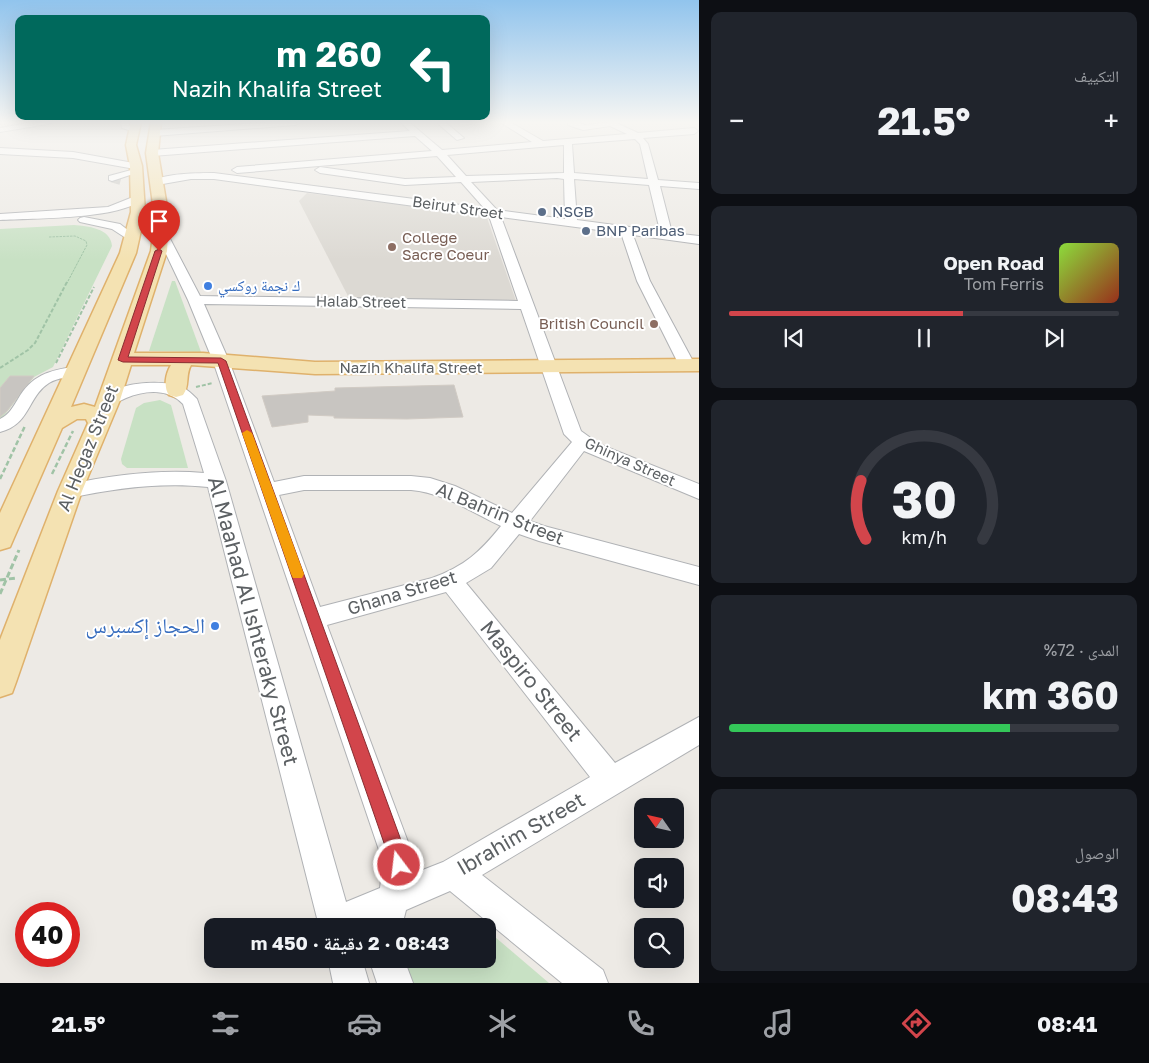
<!DOCTYPE html>
<html lang="ar">
<meta charset="utf-8">
<style>
:root{--surface:#171b24;--page:#20242c;--text:#f1f3f6;--muted:#9ea1a6;--line:#363941;--accent:#d2454b}
body{margin:0;font-family:"Golos Text","Noto Naskh Arabic",sans-serif;background:var(--page);color:var(--text);direction:rtl;height:100vh;display:flex;flex-direction:column;font-size:19px;white-space:nowrap}
*{box-sizing:border-box;margin:0}
p{font-size:16px;color:var(--muted)}
.icon{flex:none;width:28px;height:28px;fill:none;stroke:currentColor;stroke-width:2;stroke-linecap:round;stroke-linejoin:round}
.map{position:relative;flex:1;overflow:hidden;direction:ltr}
.panel{display:flex;flex-direction:column;gap:12px;padding:12px;background:#0d0f14;width:450px}
.panel>*{flex:none}
.top-card{position:absolute;left:15px;top:15px;width:475px;height:105px;border-radius:10px;box-shadow:0 5px 20px #0002;direction:rtl;background:#00695c;color:#fff;overflow:hidden}
.needle{width:32px;rotate:304deg}
.tools{position:absolute;left:634px;top:798px;display:grid;gap:10px}
.tools a{display:grid;place-items:center;width:50px;height:50px;border-radius:10px;background:var(--surface);box-shadow:0 5px 20px #0002;font-size:25px}
.speed{position:absolute;left:15px;top:902px;display:flex;gap:10px;font-size:25px;font-weight:700;text-align:center}
.speed>*{display:grid;place-content:center;width:65px;height:65px;border-radius:50%;background:var(--surface);box-shadow:0 5px 20px #0002;line-height:1}
.speed .limit{border:8px solid #d22;background:#fff;color:#111}
.pin{position:absolute;display:grid;place-items:center;width:42px;height:42px;color:#fff;margin:-51px -21px;border-radius:50% 50% 50% 0;rotate:-45deg;box-shadow:0 0 5px #0007}
.pin .icon{rotate:45deg}
.me{position:absolute;width:55px;margin:-28px;rotate:345deg;stroke-linejoin:round;filter:drop-shadow(0 0 4px #0008)}
.turn{display:flex;align-items:center;gap:18px;height:105px;padding:0 25px;font-size:22px}
.turn .icon{width:65px;height:65px;stroke-width:2.5}
.turn b{display:block;font-size:35px;line-height:42px}
.big{font-size:38px;font-weight:700;line-height:1.1}
.panel .card{flex:1;display:flex;flex-direction:column;justify-content:center;gap:8px;min-width:0;padding:0 18px;border-radius:10px;background:var(--page)}
.panel .dial{align-items:center;gap:0}
.dial svg{height:130px;overflow:visible;fill:none;stroke:var(--line);stroke-width:7;stroke-linecap:round;text-anchor:middle}
.dial text{fill:var(--text);stroke:none}
.song{display:flex;align-items:center;gap:15px}
.cover{width:60px;height:60px;border-radius:8px;background:linear-gradient(135deg,hsl(90 70% 55%),hsl(10 70% 35%))}
.played{height:5px;border-radius:2px;background:linear-gradient(90deg,var(--accent) 60%,var(--line) 60%)}
.keys{display:flex;justify-content:space-around;direction:ltr}
.heat{display:flex;justify-content:space-between;align-items:center;font-size:28px;direction:ltr}
.charge{height:8px;border-radius:4px;background:linear-gradient(90deg,#34c759 72%,var(--line) 0)}
.trip{position:absolute;left:204px;top:918px;width:292px;height:50px;border-radius:10px;background:var(--surface);box-shadow:0 5px 20px #0002;font-weight:700;line-height:50px;text-align:center;direction:rtl}
.tabs{display:flex;height:80px;justify-content:space-around;align-items:center;background:#090b0e;color:var(--muted)}
.tabs .icon{width:35px;height:35px}
.tabs .active{color:var(--accent)}
.tabs b{font-size:22px;color:var(--text)}
main{display:flex;flex:1;min-height:0}
.map>svg:first-child{display:block}
</style>
<main>
<section class="panel">
<div class="card"><p>التكييف</p>
<div class="heat"><a>−</a><b class="big">21.5°</b><a>+</a></div>
</div>
<div class="card">
<div class="song"><i class="cover"></i><div><b>Open Road</b><p>Tom Ferris</p></div></div>
<div class="played"></div>
<div class="keys"><svg class="icon" aria-label="previous" viewBox="0 0 24 24"><path d="M18 5L8 12l10 7zM5 5v14"/></svg><svg class="icon" aria-label="pause" viewBox="0 0 24 24"><path d="M8 5v14M16 5v14"/></svg><svg class="icon" aria-label="next" viewBox="0 0 24 24"><path d="M6 5l10 7-10 7zM19 5v14"/></svg></div>
</div>
<div class="card dial"><svg viewBox="0 0 100 80">
<path d="M14 69A42 42 0 1 1 86 69"/>
<path d="M14 69A42 42 0 0 1 11 33" stroke="#d2454b"/>
<text x="50" y="56" font-size="32" font-weight="700">30</text>
<text x="50" y="72" font-size="11">km/h</text>
</svg></div>
<div class="card"><p>المدى · 72%</p><b class="big">360 km</b><div class="charge"></div></div>
<div class="card"><p>الوصول</p><b class="big">08:43</b></div>
</section>
<div class="map">
<svg width="699" height="983" viewBox="0 0 699 983">
<rect width="100%" height="100%" fill="#edeae5"/>
<polygon fill="#dcd9d3" points="307,193 486,215 516,301 349,298 299,201"/>
<g fill="#c8e1c4">
<path d="M74 225C87 226 111 228 112 246L53 367 34 377 0 421V229Z"/>
<polygon points="172,281 175,281 201,352 149,351"/>
<polygon points="160,400 171,405 188,468 127,468 122,464 121,459 136,408 144,403"/>
<polygon points="488,931 549,983 410,983 402,959 488,959"/>
</g>
<g fill="#c8c5c1" stroke="#d1cbc4">
<polygon points="10,376 34,376 7,411 0,417 0,388"/>
<polygon points="454,385 463,417 407,419 334,418 334,416 308,415 308,422 272,427 262,396 335,391 335,388"/>
</g>
<g fill="none" stroke-linecap="round" stroke-linejoin="round">
<polyline stroke="#c9c8c4" stroke-width="9" stroke-dasharray="9 4.5" stroke-linecap="butt" points="112,178 123,181"/>
<g stroke="#b0b2b5" stroke-width="2">
<g id="minor">
<polygon points="34,122 52,122 48,124 0,132 0,128"/>
<polygon points="121,122 129,122 129,125 139,130 135,132 122,128"/>
<polygon points="276,122 299,123 295,125 154,136 150,133 154,130"/>
<path d="M400 122H409L442 150 532 142 500 122H510L543 141 627 134 610 126 583 130 568 125V122H578L584 125 614 122 638 133 694 128 698 131 694 134 643 138 648 144 658 180 699 183V189L660 186 672 233 699 236V244L633 235 650 281 695 365 693 368H681L679 365 637 281 621 233 501 217 581 431 599 444 699 484V499L584 451 530 521 544 526 699 567V585L539 541 519 534 491 568 466 583 615 763 699 717V745L482 875 603 970 608 983H562L450 891 406 910 402 926H319L208 487C161 482 116 488 70 498L63 496 60 491 63 486 70 484C114 475 159 469 204 473L183 404C168 388 145 390 126 398 117 402 112 406 103 404L100 400C113 382 163 379 182 387 188 390 192 394 197 399L226 481 346 902 380 888 382 872 379 850 213 361 188 300 156 233 158 231H166L200 296 518 301 489 216 214 179H191L157 185 152 182C163 173 199 173 214 173L484 208 461 182 405 185 320 173 315 170 320 167 405 179 456 177 437 156 237 173 232 170 237 167 432 151 415 136 152 156 147 153 152 150 410 131ZM635 139 640 144 648 179 574 173 572 144ZM564 145V173L466 176 447 155ZM557 178 564 179 565 219 497 210 471 182ZM574 179 649 185 660 231 577 220ZM204 304 521 309 564 434 572 442 512 513 455 486 430 478 411 476H304L274 482 229 361ZM304 490H411C444 493 471 512 501 526 480 552 465 566 432 578L320 607 279 495ZM446 592 590 777 443 862 415 873 411 850 327 625Z"/>
<polygon points="436,122 445,122 464,138 457,140"/>
<polygon points="0,148 73,152 139,164 141,166 138,168 142,171 112,181 109,180 109,176 135,169 73,158 0,154"/>
<path d="M138 195 143 198C123 220 31 218 0 220V214L108 207Z"/>
<polygon points="84,217 120,224 138,238 132,242 112,229 80,222 78,220 80,218"/>
<path d="M74 367 80 369 82 372 80 375C70 378 58 377 49 383 27 397 31 424 0 432V419C9 415 13 407 18 399 31 376 49 370 74 367Z"/>
<polygon points="328,959 362,959 369,983 333,983"/>
<polygon points="369,959 404,959 413,983 377,983"/>
</g>
</g>
<g stroke="#dfb16c" stroke-width="3">
<path id="major" d="M131 122H141L136 145 142 166 145 212 136 253 71 407 84 404 95 407 151 251 155 219 146 153 151 122H161L158 153 169 219 167 251 134 353H203L315 362 699 359V371L315 374 191 365C185 375 190 386 183 395L176 397 169 395C163 387 166 373 171 365H131L120 400 82 491 16 682 12 693 0 697V640L58 491 88 423 86 419H77L62 428 13 540 10 547 0 550V513L120 253 131 212 130 166 126 145Z"/>
</g>
<polyline stroke="#a0c3a6" stroke-width="1" stroke-dasharray="2.5 1" stroke-linecap="butt" points="49,237 75,236 86,241 87,245 67,283"/>
<g stroke="#a0c3a6" stroke-width="2" stroke-dasharray="4 2" stroke-linecap="butt">
<polyline points="56,363 94,287"/>
<polyline points="0,368 28,350 35,343 67,282"/>
<polyline points="196,387 213,383"/>
</g>
<g stroke="#a0c3a6" stroke-width="2.5" stroke-dasharray="5 2.5" stroke-linecap="butt">
<polyline points="52,474 73,431"/>
<polyline points="0,479 25,426"/>
</g>
<g stroke="#a0c3a6" stroke-width="3" stroke-dasharray="6 3" stroke-linecap="butt">
<polyline points="0,580 16,578"/>
<polyline points="0,594 19,550"/>
</g>
<use href="#minor" fill="#fff" fill-rule="evenodd"/>
<use href="#major" fill="#f4e2b2" fill-rule="evenodd"/>
</g>
<linearGradient id="sky" x2="0" y2="1"><stop stop-color="#91c4ed"/><stop offset="0.47" stop-color="#f7f6f3"/><stop offset="1" stop-color="#f7f6f3" stop-opacity="0"/></linearGradient>
<rect width="699" height="260" fill="url(#sky)"/>
<polygon fill="#d2454b" stroke="#882d31" points="159,249 162,251 128,357 221,358 226,361 402,843 408,865 405,872 399,875 392,872 384,843 218,363 123,362 118,360 155,251"/>
<polygon fill="#f59e0b" points="247,430 252,433 304,574 302,578 293,578 291,574 242,433"/>
<g fill="#5c6f8a" stroke="#fff" stroke-width="2">
<circle cx="542" cy="212" r="5"/>
<circle cx="586" cy="231" r="5"/>
</g>
<g fill="#8d6e63" stroke="#fff" stroke-width="2">
<circle cx="392" cy="247" r="5"/>
<circle cx="654" cy="324" r="5"/>
</g>
<g fill="#3f7fe0" stroke="#fff" stroke-width="2">
<circle cx="208" cy="286" r="5"/>
<circle cx="215" cy="626" r="5"/>
</g>
<g text-anchor="middle" stroke-width="4" stroke-linejoin="round" paint-order="stroke">
<g font-size="15" fill="#5c6063" stroke="#fff">
<text transform="translate(458 208) rotate(8)" y="5">Beirut Street</text>
<text transform="translate(361 302) rotate(1)" y="5">Halab Street</text>
<text x="411" y="373">Nazih Khalifa Street</text>
<text transform="translate(630 462) rotate(24)" y="5">Ghinya Street</text>
</g>
<g font-size="15" fill="#4e5e75" stroke="#fff" text-anchor="start">
<text x="552" y="217">NSGB</text>
<text x="596" y="236">BNP Paribas</text>
</g>
<g font-size="15" fill="#785e54" stroke="#fff" text-anchor="start">
<text x="402" y="243">College<tspan x="402" dy="17">Sacre Coeur</tspan></text>
<text x="644" y="329" text-anchor="end">British Council</text>
</g>
<g font-size="15" fill="#366cbe" stroke="#fff" text-anchor="start">
<text x="218" y="291">ك نجمة روكسي</text>
</g>
<g font-size="18" fill="#5c6063" stroke="#fff">
<text transform="translate(88 448) rotate(-68)" y="6">Al Hegaz Street</text>
<text transform="translate(500 514) rotate(22)" y="6">Al Bahrin Street</text>
<text transform="translate(402 593) rotate(-17)" y="6">Ghana Street</text>
</g>
<g font-size="21" fill="#5c6063" stroke="#fff">
<text transform="translate(253 621) rotate(75)" y="7">Al Maahad Al Ishteraky Street</text>
<text transform="translate(531 681) rotate(51)" y="7">Maspiro Street</text>
<text transform="translate(521 834) rotate(-30)" y="7">Ibrahim Street</text>
</g>
<g font-size="21" fill="#366cbe" stroke="#fff" text-anchor="end">
<text x="205" y="633">الحجاز إكسبرس</text>
</g>
</g>
</svg>
<div class="tools">
<a><svg class="needle" viewBox="-14 -14 28 28"><path d="M0-13l5 13h-10z" fill="#e53935"/><path d="M0 13l5-13h-10z" fill="#9ea1a6"/></svg></a>
<a><svg class="icon" aria-label="sound" viewBox="0 0 24 24"><path d="M4 9h4l5-4v14l-5-4H4zM17 9q2 3 0 6"/></svg></a>
<a><svg class="icon" aria-label="search" viewBox="0 0 24 24"><circle cx="10" cy="10" r="6"/><path d="M15 15l6 6"/></svg></a>
</div>
<div class="speed"><div class="limit">40</div></div>
<div class="pin" style="left:159px;top:251px;background:#d93025"><svg class="icon" aria-label="arrive" viewBox="0 0 24 24"><path d="M6 21V4h12l-3 4 3 4H6"/></svg></div>
<svg class="me" style="left:399px;top:865px" viewBox="-20 -20 40 40"><circle r="17" fill="#d2454b" stroke="#fff" stroke-width="3"/><path d="M0-11L8 9 0 5-8 9z" fill="#fff"/></svg>
<div class="trip">08:43 · 2 دقيقة · 450 m</div>
<div class="top-card">
<div class="turn"><svg class="icon" aria-label="left" viewBox="0 0 24 24"><path d="M17 20v-9H6M10 6l-5 5 5 5"/></svg><div><b>260 m</b>Nazih Khalifa Street</div></div>
</div>
</div>
</main>
<nav class="tabs">
<b>08:41</b>
<svg class="icon active" aria-label="directions" viewBox="0 0 24 24"><path d="M12 3l9 9-9 9-9-9zM9 14v-3h6M13 9l2 2-2 2"/></svg>
<svg class="icon" aria-label="music" viewBox="0 0 24 24"><path d="M9 18V5l10-2v13"/><circle cx="6" cy="18" r="3"/><circle cx="16" cy="16" r="3"/></svg>
<svg class="icon" aria-label="phone" viewBox="0 0 24 24"><path d="M5 4h4l2 5-3 2q2 4 5 5l2-3 5 2v4C11 20 4 13 5 4z"/></svg>
<svg class="icon" aria-label="climate" viewBox="0 0 24 24"><path d="M12 3v18M4 7l16 10M4 17L20 7"/></svg>
<svg class="icon" aria-label="car" viewBox="0 0 24 24"><path d="M5 17H2v-5l4-1 3-4h7l3 4 3 1v5h-3M9 17h6M6 11h13"/><circle cx="7" cy="17" r="2"/><circle cx="17" cy="17" r="2"/></svg>
<svg class="icon" aria-label="filters" viewBox="0 0 24 24"><path d="M4 7h16M4 17h16"/><circle cx="9" cy="7" r="2"/><circle cx="15" cy="17" r="2"/></svg>
<b>21.5°</b>
</nav>
